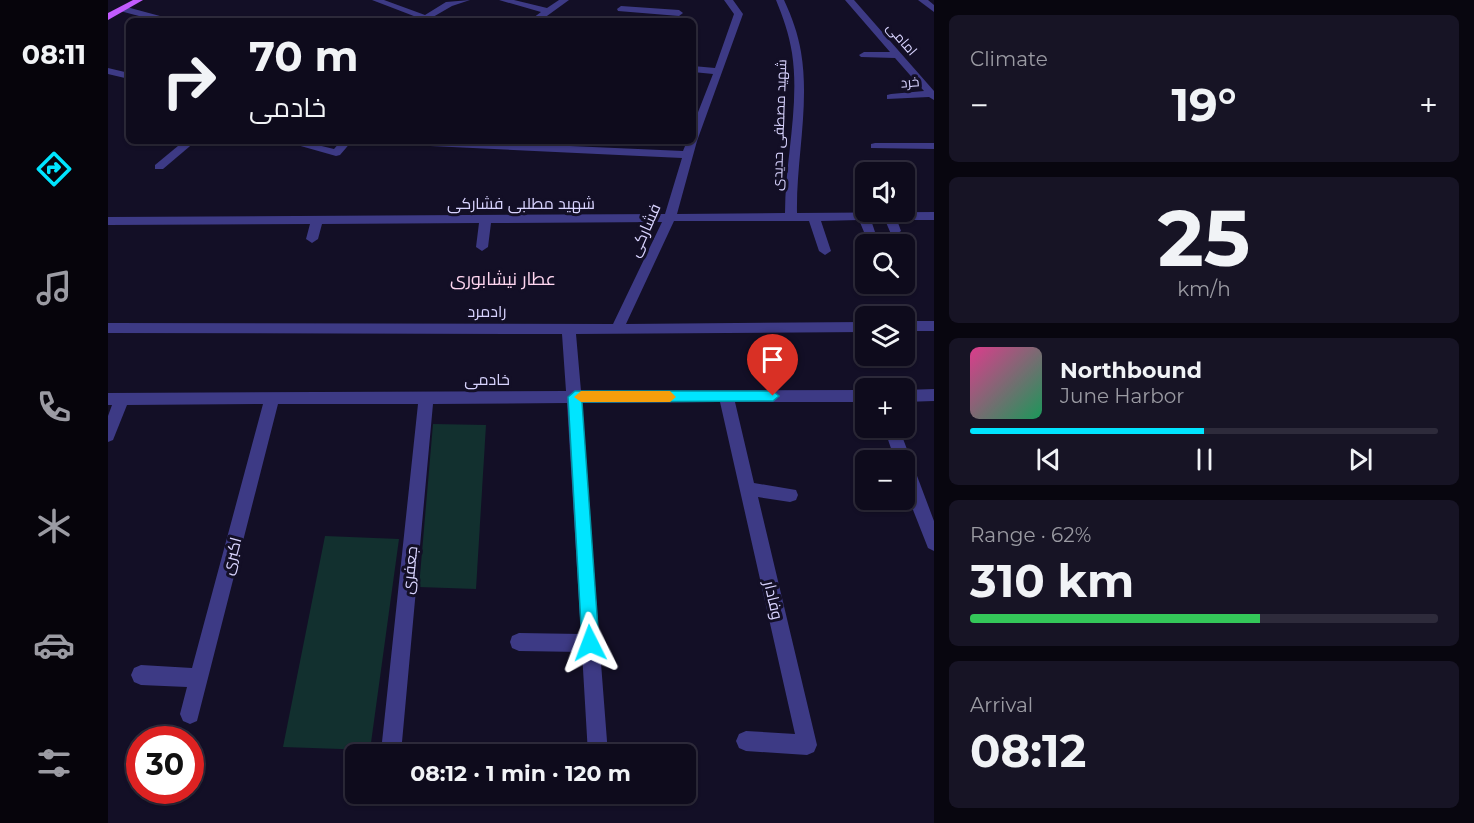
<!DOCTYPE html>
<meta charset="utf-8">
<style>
:root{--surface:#0e0b1c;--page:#171425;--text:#f1f3f6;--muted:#9b9ba3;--line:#2e2b3b;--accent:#00e5ff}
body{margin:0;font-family:Montserrat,Cairo,sans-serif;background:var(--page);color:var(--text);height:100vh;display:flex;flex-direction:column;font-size:22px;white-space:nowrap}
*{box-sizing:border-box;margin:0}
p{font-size:20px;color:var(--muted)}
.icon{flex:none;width:33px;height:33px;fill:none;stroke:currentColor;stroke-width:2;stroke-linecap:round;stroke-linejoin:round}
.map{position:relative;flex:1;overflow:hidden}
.panel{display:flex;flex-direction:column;gap:15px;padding:15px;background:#08060f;width:540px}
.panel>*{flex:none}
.top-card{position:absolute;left:18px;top:18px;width:570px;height:126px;border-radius:9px;box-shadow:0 2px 4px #0004,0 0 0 2px var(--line);background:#0e0b1c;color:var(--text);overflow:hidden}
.fabs{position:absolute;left:747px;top:162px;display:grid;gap:12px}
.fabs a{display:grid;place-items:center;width:60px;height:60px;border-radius:9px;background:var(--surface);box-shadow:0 2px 4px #0004,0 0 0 2px var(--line);font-size:30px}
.speed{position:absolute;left:18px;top:726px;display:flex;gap:12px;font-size:30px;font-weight:700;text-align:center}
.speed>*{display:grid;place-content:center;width:78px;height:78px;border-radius:50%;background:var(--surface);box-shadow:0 2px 4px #0004,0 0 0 2px var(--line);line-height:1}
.speed .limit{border:9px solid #d22;background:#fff;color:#111}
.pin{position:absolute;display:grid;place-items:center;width:51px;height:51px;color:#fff;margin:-62px -26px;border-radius:50% 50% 50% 0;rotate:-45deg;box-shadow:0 0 6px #0007}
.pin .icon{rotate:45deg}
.me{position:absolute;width:66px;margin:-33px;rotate:357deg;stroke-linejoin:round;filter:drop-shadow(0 0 4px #0008)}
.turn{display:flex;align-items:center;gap:21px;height:126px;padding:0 24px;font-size:27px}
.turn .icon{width:78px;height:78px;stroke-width:2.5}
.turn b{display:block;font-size:42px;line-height:51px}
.big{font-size:45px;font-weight:700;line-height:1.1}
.panel .tile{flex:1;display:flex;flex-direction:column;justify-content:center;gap:9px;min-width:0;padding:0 21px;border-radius:9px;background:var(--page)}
.panel .dial{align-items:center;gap:0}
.dial b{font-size:78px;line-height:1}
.song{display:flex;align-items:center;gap:18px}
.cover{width:72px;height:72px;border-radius:9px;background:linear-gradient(135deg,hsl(330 70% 55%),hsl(150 70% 35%))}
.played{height:6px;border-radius:3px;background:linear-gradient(90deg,var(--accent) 50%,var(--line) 50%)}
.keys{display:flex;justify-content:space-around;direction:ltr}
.heat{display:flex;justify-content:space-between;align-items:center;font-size:33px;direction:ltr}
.charge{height:9px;border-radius:4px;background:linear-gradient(90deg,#34c759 62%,var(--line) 0)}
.trip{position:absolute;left:237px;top:744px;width:351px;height:60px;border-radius:9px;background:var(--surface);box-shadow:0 2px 4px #0004,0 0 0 2px var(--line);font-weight:700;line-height:60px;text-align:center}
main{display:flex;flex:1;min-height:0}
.menu{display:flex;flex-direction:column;width:108px;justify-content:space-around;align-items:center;background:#06040b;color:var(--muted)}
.menu .icon{width:42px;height:42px}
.menu .active{color:var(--accent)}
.menu b{font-size:27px;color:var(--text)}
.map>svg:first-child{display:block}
</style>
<main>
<nav class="menu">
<b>08:11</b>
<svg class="icon active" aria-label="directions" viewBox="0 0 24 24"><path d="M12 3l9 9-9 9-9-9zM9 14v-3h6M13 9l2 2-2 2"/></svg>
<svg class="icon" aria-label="music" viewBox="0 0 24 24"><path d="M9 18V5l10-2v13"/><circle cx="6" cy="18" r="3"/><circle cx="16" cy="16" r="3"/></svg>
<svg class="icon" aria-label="phone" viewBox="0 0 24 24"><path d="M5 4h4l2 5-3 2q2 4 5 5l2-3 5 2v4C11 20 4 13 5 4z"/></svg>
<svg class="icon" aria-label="climate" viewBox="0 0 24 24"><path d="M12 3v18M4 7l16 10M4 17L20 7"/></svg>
<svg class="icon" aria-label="car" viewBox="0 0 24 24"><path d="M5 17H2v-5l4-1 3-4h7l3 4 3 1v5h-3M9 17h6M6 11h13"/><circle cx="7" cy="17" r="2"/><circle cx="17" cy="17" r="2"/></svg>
<svg class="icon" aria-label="filters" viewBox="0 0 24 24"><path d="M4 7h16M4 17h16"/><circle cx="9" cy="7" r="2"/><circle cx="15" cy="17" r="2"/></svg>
</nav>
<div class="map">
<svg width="826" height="823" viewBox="0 0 826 823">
<rect width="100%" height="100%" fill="#130f26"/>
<g fill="#12302f">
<polygon points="325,424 378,425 368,589 311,587"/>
<polygon points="217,536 291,539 262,750 175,747"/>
</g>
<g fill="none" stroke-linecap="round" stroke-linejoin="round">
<g fill="#3d3a85" fill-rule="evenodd">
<polygon points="264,0 276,0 317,15 338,2 362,0 344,6 325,17 332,21 308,21 311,18"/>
<polygon points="391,0 406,0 439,8 451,0 461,0 432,21 421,21 433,12"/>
<path d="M616 0H625L635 14 589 141 569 214 677 213C677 160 692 105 684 53 681 34 675 17 668 0H676C684 17 690 34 693 52 702 105 688 160 689 213L826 212V220H789L793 231 787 235 783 234 777 220H763L771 244H761L751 220 713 221 723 251 717 255 711 251 701 221H566L518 324 758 322V332L468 334 473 391 758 390V402H627L646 483 688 490 690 495 688 500 682 502 650 497 709 745 706 752 699 755 638 751 631 748 628 741 631 734 638 731 687 734 612 402 473 403 500 754H480L474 652 411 651 404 648 402 642 404 636 411 633 473 634 459 403 325 404 294 742 291 749 284 752 277 749 274 742 310 404H170L89 721 82 724 75 721 72 714 79 687 33 685 26 682 23 675 26 668 33 665 84 668 155 404 19 405 5 440 0 442V416L4 405H0V393L458 391 454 334 0 333V323L505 324 554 222 383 223 380 247 374 251 368 247 371 223 214 224 210 239 204 243 198 239 202 224 0 225V217L557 214 574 158 301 145 296 142 350 141 575 151 579 141H585V125L605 74 585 72V66L607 68 626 14Z"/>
<polygon points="737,0 746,0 826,91 826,100 821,97 779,99 779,95 783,94 816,91 787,58 753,57 751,55 756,52 782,52"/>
<polygon points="810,0 820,0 826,5 826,12"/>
<polygon points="15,6 63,19 65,21 50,21 12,11 11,9"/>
<polygon points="513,6 571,10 575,13 571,16 510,11 509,9"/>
<polygon points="0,68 21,73 21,79 0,74"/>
<polygon points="76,141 88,141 55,169 47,169 47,165"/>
<polygon points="175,141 193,141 226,149 233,141 244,141 232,155 228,156"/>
<polygon points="767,143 826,143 826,149 763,148 763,144"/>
<rect x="796" y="321" width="30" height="10"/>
<polygon points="826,389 826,401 796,402 796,390"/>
<polygon points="776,428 791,428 826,521 826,551 820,548 796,487 796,460 787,460"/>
</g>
<polygon fill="#c25bff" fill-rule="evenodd" points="25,0 35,0 0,20 0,13"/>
</g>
<polygon fill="#00e5ff" stroke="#0095a6" stroke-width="1.5" points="467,391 665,391 671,396 665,401 474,402 491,643 488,649 482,652 476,649 474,643 460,397"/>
<polygon fill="#f59e0b" points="473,391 562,391 568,397 562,402 473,402 466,397"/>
<g text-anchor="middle" stroke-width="6" stroke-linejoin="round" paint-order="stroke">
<g font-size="14" fill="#d9d4ff" stroke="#130f26">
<text transform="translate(794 39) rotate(49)" y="5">امامی</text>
<text transform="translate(802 82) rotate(-5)" y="5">خرد</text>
<text transform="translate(671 125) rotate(-88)" y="5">شهید مصطفی حدیدی</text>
</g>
<g font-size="16" fill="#d9d4ff" stroke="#130f26">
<text x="413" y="209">شهید مطلبی فشارکی</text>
<text transform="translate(536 230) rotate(-66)" y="6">فشارکی</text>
<text x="379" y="317">رادمرد</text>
<text x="379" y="385">خادمی</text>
<text transform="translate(123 556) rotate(-75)" y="6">اکبری</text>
<text transform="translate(301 570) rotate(-84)" y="6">جعفری</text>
<text transform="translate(666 600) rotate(77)" y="6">وفادار</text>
</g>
<g font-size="18" fill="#ffd6f0" stroke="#130f26">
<text x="395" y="285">عطار نیشابوری</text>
</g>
</g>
</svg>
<div class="fabs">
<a><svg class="icon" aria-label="sound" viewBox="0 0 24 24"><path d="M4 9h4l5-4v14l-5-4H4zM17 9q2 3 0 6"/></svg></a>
<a><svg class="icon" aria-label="search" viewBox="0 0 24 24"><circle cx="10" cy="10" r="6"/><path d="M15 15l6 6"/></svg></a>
<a><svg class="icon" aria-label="layers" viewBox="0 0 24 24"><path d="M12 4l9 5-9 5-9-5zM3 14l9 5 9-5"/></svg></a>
<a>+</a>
<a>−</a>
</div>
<div class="speed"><div class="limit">30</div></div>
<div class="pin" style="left:665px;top:396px;background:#d93025"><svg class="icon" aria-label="arrive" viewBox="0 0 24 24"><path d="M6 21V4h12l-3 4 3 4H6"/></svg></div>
<svg class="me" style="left:482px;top:643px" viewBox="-20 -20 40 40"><path d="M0-17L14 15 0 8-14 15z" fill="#00e5ff" stroke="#fff" stroke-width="4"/></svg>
<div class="trip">08:12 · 1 min · 120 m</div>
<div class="top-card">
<div class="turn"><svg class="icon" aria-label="right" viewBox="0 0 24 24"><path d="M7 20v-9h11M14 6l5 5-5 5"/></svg><div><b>70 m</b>خادمی</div></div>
</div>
</div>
<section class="panel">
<div class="tile"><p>Climate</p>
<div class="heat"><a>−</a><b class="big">19°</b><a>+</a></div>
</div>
<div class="tile dial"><b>25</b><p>km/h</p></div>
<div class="tile">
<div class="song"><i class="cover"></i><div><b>Northbound</b><p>June Harbor</p></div></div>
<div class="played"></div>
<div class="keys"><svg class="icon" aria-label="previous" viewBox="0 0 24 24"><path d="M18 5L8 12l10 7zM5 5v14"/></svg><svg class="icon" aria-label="pause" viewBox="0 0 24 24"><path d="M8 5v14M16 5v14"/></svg><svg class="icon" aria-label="next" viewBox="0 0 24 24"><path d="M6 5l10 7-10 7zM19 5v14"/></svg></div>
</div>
<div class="tile"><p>Range · 62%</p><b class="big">310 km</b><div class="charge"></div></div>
<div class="tile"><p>Arrival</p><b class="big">08:12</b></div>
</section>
</main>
